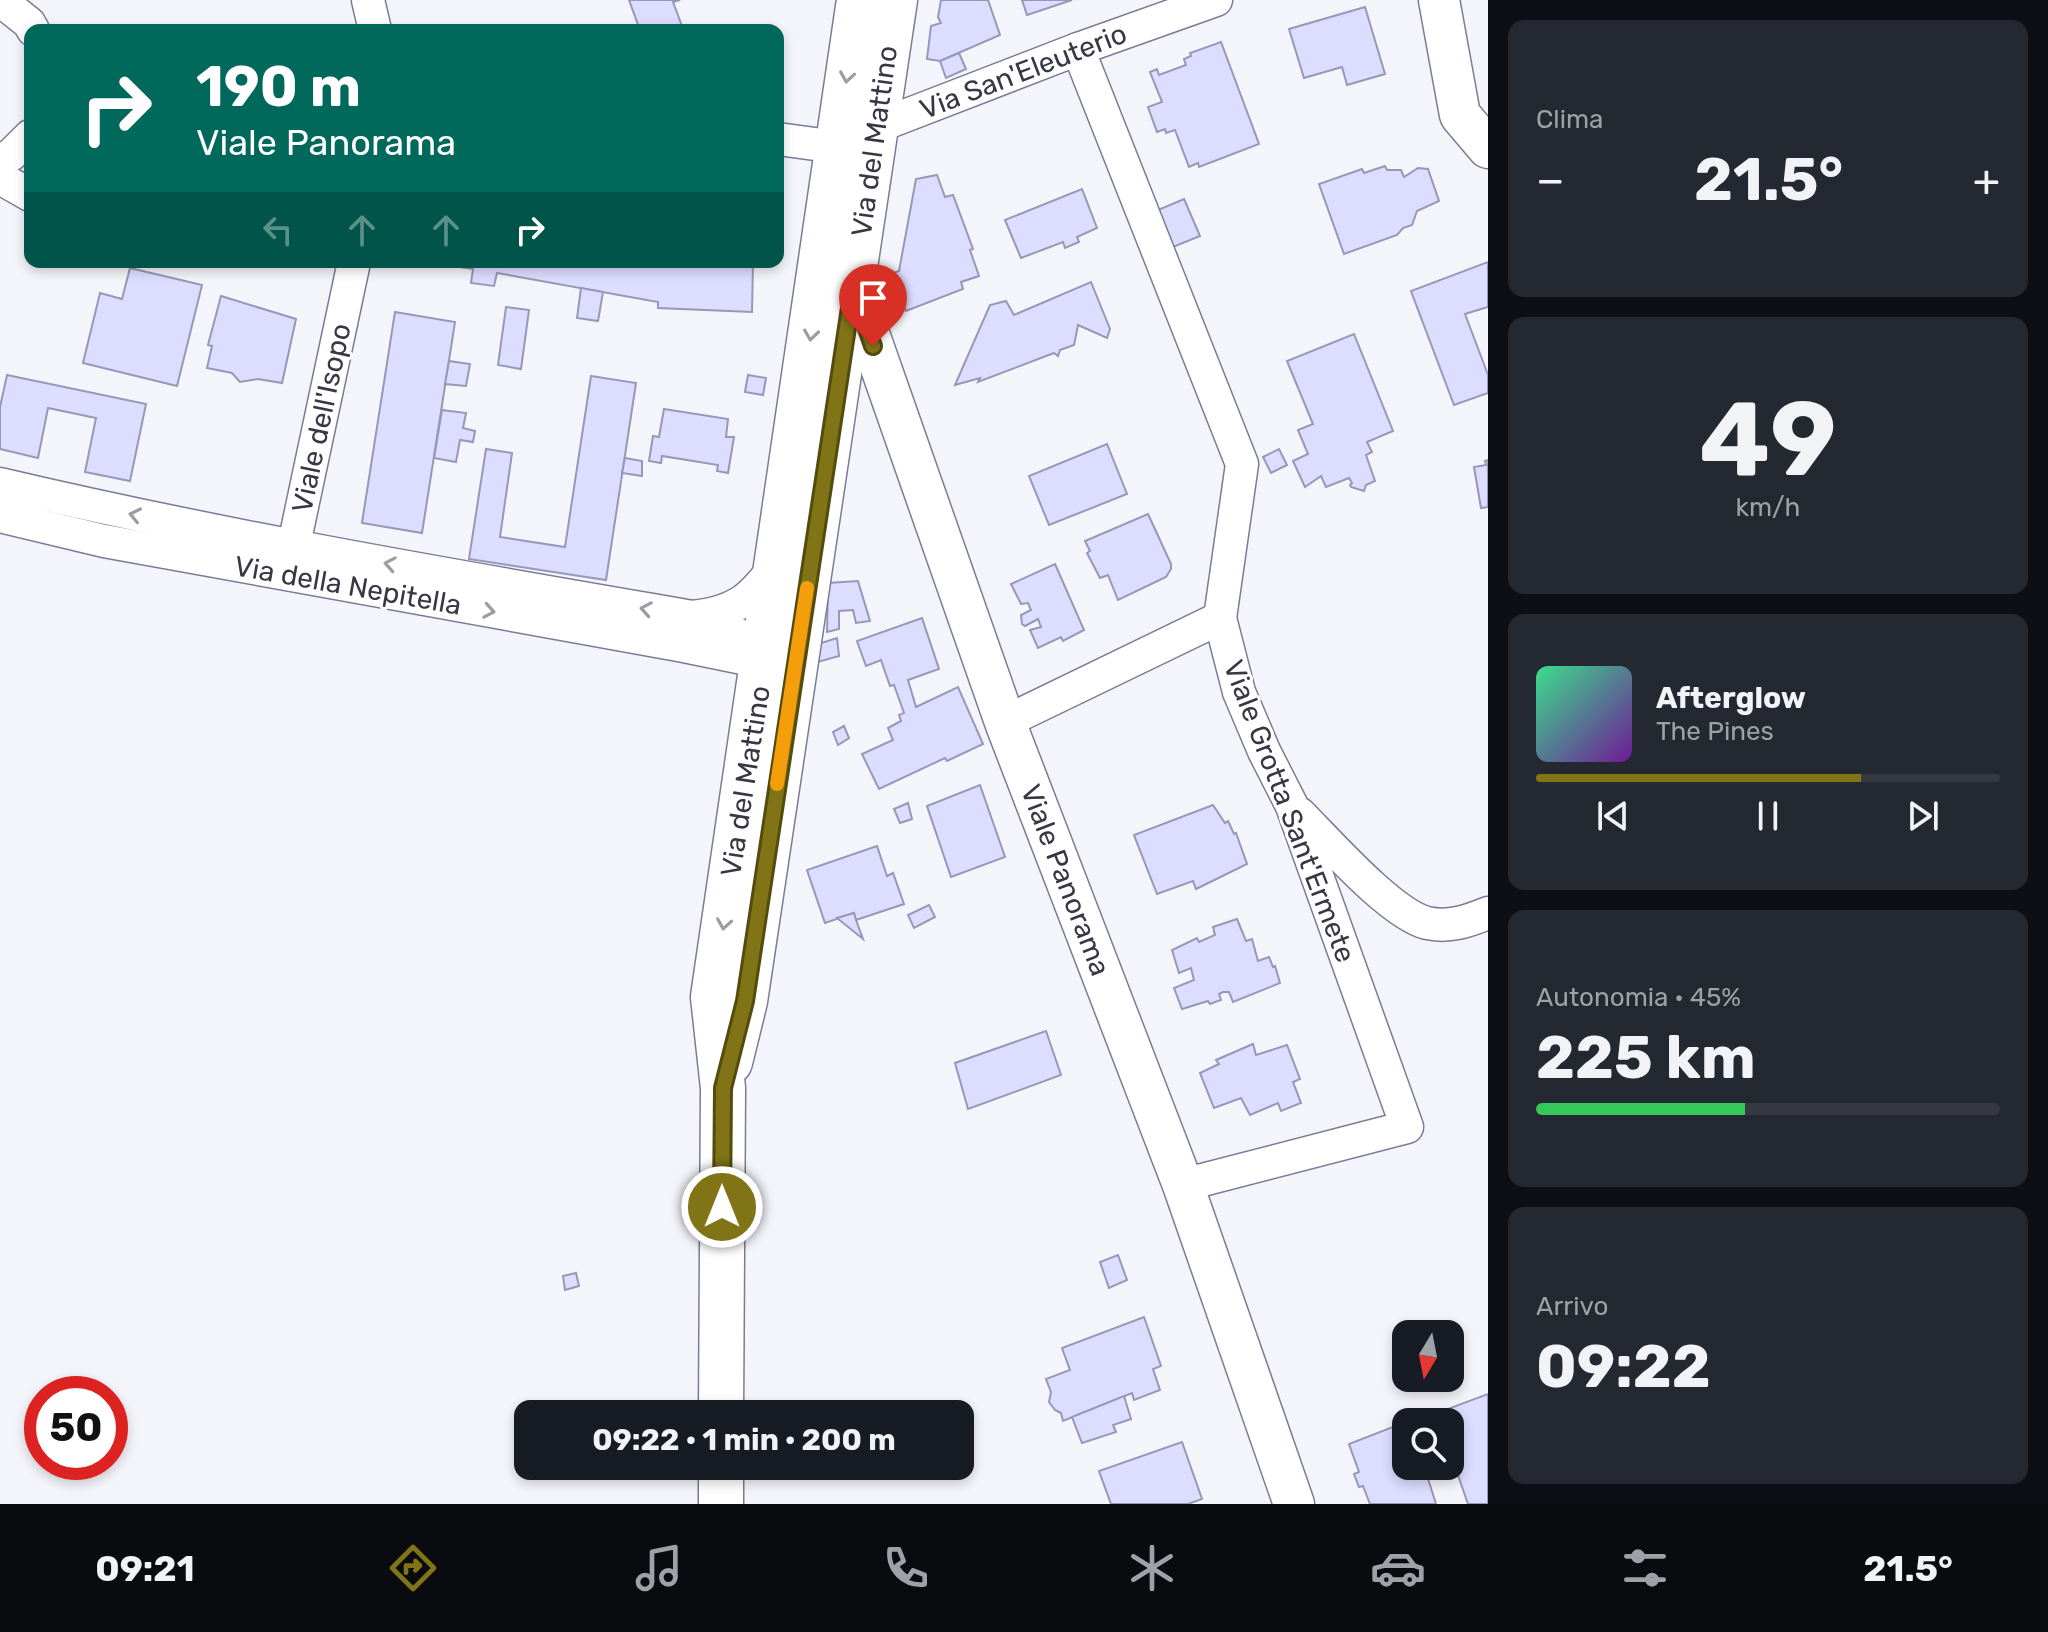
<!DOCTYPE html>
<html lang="it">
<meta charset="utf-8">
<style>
:root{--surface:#171b24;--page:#242831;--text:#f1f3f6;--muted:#9ea1a6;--line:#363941;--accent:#817417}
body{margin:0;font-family:Rubik,sans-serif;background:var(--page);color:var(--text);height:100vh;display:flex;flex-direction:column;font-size:30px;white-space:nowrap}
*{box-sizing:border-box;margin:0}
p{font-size:26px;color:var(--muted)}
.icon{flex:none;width:44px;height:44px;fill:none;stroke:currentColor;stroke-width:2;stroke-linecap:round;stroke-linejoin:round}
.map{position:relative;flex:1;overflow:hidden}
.sheet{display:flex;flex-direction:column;gap:20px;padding:20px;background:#0d0f14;width:560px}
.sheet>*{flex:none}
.banner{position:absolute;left:24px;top:24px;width:760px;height:244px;border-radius:16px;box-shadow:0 4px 12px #0003;background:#00695c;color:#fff;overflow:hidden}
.needle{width:52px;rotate:190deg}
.tools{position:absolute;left:1392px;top:1320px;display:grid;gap:16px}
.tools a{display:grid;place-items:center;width:72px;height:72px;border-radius:16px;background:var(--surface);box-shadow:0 4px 12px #0003;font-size:40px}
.speed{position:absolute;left:24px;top:1376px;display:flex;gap:16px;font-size:40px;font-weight:700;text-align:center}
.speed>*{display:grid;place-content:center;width:104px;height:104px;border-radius:50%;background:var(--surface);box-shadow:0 4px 12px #0003;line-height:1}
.speed .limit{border:12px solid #d22;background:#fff;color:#111}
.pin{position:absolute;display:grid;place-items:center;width:68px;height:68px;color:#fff;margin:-82px -34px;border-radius:50% 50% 50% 0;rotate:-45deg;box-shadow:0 0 8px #0007}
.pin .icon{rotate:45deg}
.me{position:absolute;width:88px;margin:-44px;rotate:0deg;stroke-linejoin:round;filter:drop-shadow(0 0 6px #0008)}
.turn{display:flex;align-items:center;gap:28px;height:168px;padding:0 40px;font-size:36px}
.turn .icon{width:104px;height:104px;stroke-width:2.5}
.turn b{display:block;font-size:56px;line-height:68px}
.lanes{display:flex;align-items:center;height:76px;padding:0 40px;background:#0003;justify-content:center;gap:40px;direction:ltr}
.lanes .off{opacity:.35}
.big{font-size:60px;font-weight:700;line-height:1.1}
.sheet .card{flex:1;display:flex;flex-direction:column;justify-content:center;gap:12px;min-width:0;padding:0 28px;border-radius:16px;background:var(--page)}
.sheet .dial{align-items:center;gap:0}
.dial b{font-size:104px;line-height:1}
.song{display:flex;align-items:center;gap:24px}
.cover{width:96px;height:96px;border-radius:12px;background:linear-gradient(135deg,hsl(150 70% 55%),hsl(280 70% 35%))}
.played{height:8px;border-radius:4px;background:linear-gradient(90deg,var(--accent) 70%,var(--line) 70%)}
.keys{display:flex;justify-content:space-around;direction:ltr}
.heat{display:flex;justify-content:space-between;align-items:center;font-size:44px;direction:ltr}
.charge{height:12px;border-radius:6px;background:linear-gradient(90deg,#34c759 45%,var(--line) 0)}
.trip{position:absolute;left:514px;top:1400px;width:460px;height:80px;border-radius:16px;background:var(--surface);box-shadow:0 4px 12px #0003;font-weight:700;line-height:80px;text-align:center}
.menu{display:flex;height:128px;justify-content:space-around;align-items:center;background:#090b0e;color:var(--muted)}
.menu .icon{width:56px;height:56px}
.menu .active{color:var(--accent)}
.menu b{font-size:36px;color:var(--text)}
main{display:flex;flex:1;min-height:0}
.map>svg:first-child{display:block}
</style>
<main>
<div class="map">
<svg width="1488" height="1504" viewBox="0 0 1488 1504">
<rect width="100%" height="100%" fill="#f4f4fb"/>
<g fill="#ddf" stroke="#9797b7" stroke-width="2">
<polygon points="629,0 680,0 673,2 682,26 669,30 640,30"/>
<polygon points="941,0 988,0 1000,35 940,61 927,59 931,26 941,23 938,17"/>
<polygon points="1022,0 1072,0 1027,15"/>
<polygon points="1365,7 1385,74 1347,85 1342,67 1304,78 1289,29"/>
<polygon points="1221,42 1259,144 1199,167 1198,163 1189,167 1175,130 1166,133 1165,129 1157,132 1148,107 1162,102 1150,72 1157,69 1159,75 1186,65 1184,59 1191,56 1190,53"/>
<polygon points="959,53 966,69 946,78 940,61"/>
<polygon points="1385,166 1387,170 1401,170 1404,177 1418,168 1428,169 1439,201 1417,211 1412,225 1403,228 1397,235 1344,254 1319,184 1362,169 1364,173"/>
<polygon points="937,175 945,197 953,195 973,249 970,250 979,276 961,282 963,289 906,311 891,274 899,271 916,179"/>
<polygon points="1082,189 1097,228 1077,237 1079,242 1065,248 1063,242 1021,258 1005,220"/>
<polygon points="1184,199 1200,236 1173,247 1158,210"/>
<polygon points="447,262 753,262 752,312 658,308 658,302 497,273 494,286 471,283 473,269 446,265"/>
<polygon points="1488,262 1488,307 1465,314 1488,375 1488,393 1454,405 1411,291"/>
<polygon points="130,268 202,285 177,386 83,363 100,293 122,299"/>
<polygon points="1091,282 1110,329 1107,338 1078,325 1074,345 1060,350 1058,356 1054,353 978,382 980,378 955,385 990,305 1006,301 1014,315"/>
<polygon points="581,288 603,292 598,321 577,318"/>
<polygon points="221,296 296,319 282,383 258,379 240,382 232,373 207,368 212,346 208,345"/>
<polygon points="506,307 529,310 521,369 498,365"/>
<polygon points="395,312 455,322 422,533 362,523"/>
<polygon points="1354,334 1393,431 1367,442 1372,452 1366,455 1375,481 1366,485 1364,491 1351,487 1350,485 1352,483 1349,478 1326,487 1321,476 1305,487 1293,461 1308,454 1298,430 1313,424 1287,361"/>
<polygon points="449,361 470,364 466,386 445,384"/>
<polygon points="7,375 146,404 130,481 85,472 96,418 48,408 38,458 0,449 0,407"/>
<polygon points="748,375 766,378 763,395 745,392"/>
<polygon points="591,376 636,383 606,580 469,559 486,449 512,453 500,537 565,547"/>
<polygon points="664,409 728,419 726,437 734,437 728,473 717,471 718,465 662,456 661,463 649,461 653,436 659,437"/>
<polygon points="442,410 466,413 463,428 475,431 473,442 460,440 456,462 434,458"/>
<polygon points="1107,444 1127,494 1049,525 1029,476"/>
<polygon points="1279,449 1287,465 1271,473 1263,457"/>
<polygon points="625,458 642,461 642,476 622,473"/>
<polygon points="1488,460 1488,507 1481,508 1474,467 1486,465 1485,461"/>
<polygon points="1148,514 1171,564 1171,569 1166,577 1118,600 1108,575 1100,578 1087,553 1090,551 1085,541"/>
<polygon points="1055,564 1084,630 1063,641 1061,637 1038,648 1030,630 1041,627 1038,619 1025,626 1022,624 1021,615 1031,610 1028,603 1021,604 1011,584"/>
<polygon points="858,581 870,621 856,623 853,610 839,611 839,629 827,632 828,583"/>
<polygon points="922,618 939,669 908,680 916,707 958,687 983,744 947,761 945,758 879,789 862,754 893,740 888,728 901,721 899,715 904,713 894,685 890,686 881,660 866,666 857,641"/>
<polygon points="837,638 839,656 814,663 815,645"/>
<polygon points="844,726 849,738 838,745 833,732"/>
<polygon points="980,785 1005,857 951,877 927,806"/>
<polygon points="908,803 912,819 900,823 894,809"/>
<polygon points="1213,805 1225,823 1228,821 1234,834 1236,833 1247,864 1196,889 1193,881 1157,894 1134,835"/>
<polygon points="877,846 887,876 893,873 904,904 856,920 854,913 825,923 807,870"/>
<polygon points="929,905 935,917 914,928 908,915"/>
<polygon points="854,913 856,920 863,939 837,918"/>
<polygon points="1237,919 1246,941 1252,939 1258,961 1269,957 1273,967 1275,966 1280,983 1233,1002 1229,992 1223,992 1219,994 1221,1000 1210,1004 1208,1001 1182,1009 1174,988 1194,980 1191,968 1179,973 1172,950 1197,938 1199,942 1215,935 1213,927"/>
<polygon points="1046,1031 1061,1075 968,1109 955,1063"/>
<polygon points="1253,1044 1256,1055 1287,1045 1300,1079 1293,1082 1301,1103 1281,1111 1278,1103 1250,1115 1241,1098 1214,1108 1200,1073 1219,1064 1216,1060"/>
<polygon points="1118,1255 1127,1280 1109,1288 1100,1262"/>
<polygon points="576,1273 579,1286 565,1290 563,1276"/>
<polygon points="1144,1317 1161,1366 1153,1369 1160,1390 1134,1400 1132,1393 1063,1421 1061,1413 1055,1410 1049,1402 1051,1392 1046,1379 1070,1370 1062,1348"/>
<polygon points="1488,1394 1488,1504 1468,1504 1450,1452 1450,1422 1440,1422 1437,1413"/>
<polygon points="1124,1396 1131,1419 1113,1425 1116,1432 1082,1443 1072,1417"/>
<polygon points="1403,1423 1406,1432 1406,1466 1424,1466 1436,1504 1370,1504 1363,1486 1359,1487 1354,1474 1359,1472 1349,1444"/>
<polygon points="1182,1442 1202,1499 1188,1504 1111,1504 1099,1471"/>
</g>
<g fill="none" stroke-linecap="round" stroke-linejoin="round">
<g stroke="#7b7b99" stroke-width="35">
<g id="minor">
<polyline points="0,0 29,23 33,30"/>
<polyline points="368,0 375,30"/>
<polyline points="1078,49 1242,464 1220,618 1239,692 1264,751 1292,806 1407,1127 1183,1185"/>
<polyline points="778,139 837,147 876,127 1078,49 1216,0"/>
<polyline points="0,160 11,155 30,136"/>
<polyline points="0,178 30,195"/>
<path d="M0 484C229 538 461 577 693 617L741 636 763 663"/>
<polyline points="0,516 104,541 684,646 782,666"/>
<polyline points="289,568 354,262"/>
<path d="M693 617C737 612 752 598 777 564"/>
<polyline points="1005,722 1220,618"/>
<path d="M1300 814C1328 842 1391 914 1427 923 1449 928 1468 921 1488 913"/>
</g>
</g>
<g stroke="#7b7b99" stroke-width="43">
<g id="tertiary">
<polyline points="1439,0 1460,115 1488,148"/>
<polyline points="843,286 853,288 1005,722 1183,1185 1294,1504"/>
</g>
</g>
<g stroke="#7b7b99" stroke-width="47">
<g id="secondary">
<polyline points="730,1062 745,1001 895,0"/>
<polyline points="721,1414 723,1088 713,997 859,0"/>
<polyline points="721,1504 721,1466"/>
</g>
</g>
<use href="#minor" stroke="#fff" stroke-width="32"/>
<use href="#tertiary" stroke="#fff" stroke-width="40"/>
<use href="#secondary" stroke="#fff" stroke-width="44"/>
</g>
<defs><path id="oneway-chevron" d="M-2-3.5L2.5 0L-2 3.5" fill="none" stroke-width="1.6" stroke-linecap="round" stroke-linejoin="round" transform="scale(2)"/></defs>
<g stroke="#9c9ca2">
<use href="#oneway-chevron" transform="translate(847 77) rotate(99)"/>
<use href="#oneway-chevron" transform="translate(811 335) rotate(98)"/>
<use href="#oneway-chevron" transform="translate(135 515) rotate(-168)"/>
<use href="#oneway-chevron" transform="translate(390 564) rotate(-170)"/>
<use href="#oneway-chevron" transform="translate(646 609) rotate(-170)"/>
<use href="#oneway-chevron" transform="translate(489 611) rotate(10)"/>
<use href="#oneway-chevron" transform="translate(724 924) rotate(99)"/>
</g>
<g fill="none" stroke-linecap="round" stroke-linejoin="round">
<g stroke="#544b0f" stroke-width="20">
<polyline id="route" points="722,1207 723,1088 745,1001 853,288 873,346"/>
</g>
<use href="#route" stroke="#817417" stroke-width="14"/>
<polyline stroke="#f59e0b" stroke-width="14" points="777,784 807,588"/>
</g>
<g text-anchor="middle" stroke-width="6" stroke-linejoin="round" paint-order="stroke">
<g font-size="28" fill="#383845" stroke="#fff">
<text transform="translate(1023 71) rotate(-21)" y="10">Via San'Eleuterio</text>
<text transform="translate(874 141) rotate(-82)" y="10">Via del Mattino</text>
<text transform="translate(321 418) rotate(-78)" y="10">Viale dell'Isopo</text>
<text transform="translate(348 585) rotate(10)" y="10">Via della Nepitella</text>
<text transform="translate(745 781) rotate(-81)" y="10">Via del Mattino</text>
<text transform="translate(1290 811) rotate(69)" y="10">Viale Grotta Sant'Ermete</text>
<text transform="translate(1066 880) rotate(69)" y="10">Viale Panorama</text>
</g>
</g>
</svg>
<div class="tools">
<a><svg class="needle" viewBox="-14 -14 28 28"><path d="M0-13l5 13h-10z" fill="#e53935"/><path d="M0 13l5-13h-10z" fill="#9ea1a6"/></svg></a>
<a><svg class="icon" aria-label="search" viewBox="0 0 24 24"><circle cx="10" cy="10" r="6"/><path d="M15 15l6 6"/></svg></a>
</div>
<div class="speed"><div class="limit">50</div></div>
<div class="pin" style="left:873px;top:346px;background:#d93025"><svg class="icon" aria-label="arrive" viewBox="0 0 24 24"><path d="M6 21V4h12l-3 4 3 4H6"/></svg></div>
<svg class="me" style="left:722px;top:1207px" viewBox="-20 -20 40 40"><circle r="17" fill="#817417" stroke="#fff" stroke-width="3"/><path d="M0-11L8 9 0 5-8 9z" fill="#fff"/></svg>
<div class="trip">09:22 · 1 min · 200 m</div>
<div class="banner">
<div class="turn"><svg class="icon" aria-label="right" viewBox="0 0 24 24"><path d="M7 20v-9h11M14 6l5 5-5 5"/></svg><div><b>190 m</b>Viale Panorama</div></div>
<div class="lanes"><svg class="icon off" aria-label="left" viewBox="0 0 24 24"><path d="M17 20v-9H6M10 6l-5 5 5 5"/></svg><svg class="icon off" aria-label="ahead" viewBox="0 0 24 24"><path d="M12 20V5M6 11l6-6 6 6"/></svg><svg class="icon off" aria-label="ahead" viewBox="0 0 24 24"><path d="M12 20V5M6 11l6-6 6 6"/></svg><svg class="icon" aria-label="right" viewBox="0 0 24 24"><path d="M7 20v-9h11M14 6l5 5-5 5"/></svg></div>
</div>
</div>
<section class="sheet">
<div class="card"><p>Clima</p>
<div class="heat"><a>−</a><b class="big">21.5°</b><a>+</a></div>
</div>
<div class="card dial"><b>49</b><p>km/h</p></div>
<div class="card">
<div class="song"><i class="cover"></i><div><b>Afterglow</b><p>The Pines</p></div></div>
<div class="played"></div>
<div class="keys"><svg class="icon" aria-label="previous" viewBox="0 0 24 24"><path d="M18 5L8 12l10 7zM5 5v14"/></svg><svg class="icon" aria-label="pause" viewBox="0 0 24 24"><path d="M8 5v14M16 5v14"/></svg><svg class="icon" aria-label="next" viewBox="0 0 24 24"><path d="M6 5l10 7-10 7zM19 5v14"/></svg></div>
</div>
<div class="card"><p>Autonomia · 45%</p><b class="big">225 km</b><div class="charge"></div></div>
<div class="card"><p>Arrivo</p><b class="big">09:22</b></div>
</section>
</main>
<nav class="menu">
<b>09:21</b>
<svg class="icon active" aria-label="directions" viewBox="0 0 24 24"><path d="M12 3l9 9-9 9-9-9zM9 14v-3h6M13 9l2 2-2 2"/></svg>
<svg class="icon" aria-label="music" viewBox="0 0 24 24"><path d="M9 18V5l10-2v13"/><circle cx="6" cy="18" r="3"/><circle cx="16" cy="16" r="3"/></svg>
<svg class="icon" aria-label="phone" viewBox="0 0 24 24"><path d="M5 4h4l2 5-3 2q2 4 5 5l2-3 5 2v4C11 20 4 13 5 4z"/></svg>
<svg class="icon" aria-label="climate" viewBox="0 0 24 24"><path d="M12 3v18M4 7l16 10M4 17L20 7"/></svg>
<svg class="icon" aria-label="car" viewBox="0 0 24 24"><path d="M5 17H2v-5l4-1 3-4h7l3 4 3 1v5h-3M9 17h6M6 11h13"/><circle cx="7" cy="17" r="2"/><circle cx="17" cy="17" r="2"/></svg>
<svg class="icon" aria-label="filters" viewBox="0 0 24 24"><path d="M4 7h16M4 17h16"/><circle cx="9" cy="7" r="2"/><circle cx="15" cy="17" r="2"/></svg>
<b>21.5°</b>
</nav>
